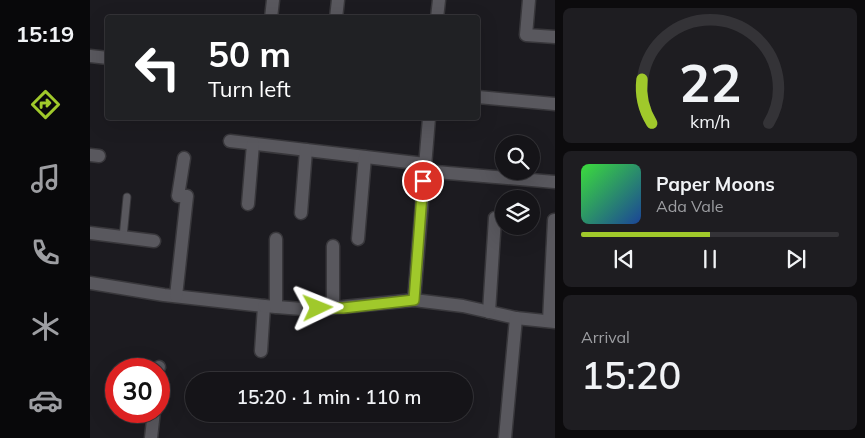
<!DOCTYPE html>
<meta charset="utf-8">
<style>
:root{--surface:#151418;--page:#1e1d21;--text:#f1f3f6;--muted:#9d9ea2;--line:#343337;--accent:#a0c92b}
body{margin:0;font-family:Mulish,sans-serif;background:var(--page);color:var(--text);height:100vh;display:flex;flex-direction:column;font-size:19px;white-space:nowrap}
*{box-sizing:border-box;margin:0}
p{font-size:16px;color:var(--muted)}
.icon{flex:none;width:28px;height:28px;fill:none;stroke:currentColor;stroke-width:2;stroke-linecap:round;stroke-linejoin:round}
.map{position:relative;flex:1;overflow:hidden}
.side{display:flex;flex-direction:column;gap:8px;padding:8px;background:#0c0b0d;width:310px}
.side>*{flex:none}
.top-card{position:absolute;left:15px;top:15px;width:375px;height:105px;border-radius:5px;box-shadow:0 5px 20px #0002,0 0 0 1px var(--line);background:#202124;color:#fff;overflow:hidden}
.buttons{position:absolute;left:405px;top:135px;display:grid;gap:10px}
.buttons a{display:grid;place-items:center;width:45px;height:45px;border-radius:50%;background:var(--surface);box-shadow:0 5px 20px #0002,0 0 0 1px var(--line);font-size:25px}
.speed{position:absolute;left:15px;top:358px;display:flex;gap:10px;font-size:25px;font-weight:700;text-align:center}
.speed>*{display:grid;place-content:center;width:65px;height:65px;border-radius:50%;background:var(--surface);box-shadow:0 5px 20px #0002,0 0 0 1px var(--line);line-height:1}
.speed .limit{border:8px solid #d22;background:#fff;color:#111}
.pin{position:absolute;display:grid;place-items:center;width:42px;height:42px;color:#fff;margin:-21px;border:2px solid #fff;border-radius:50%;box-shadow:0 1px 5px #0007}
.me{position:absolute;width:55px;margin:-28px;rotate:88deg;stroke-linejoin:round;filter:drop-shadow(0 0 4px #0008)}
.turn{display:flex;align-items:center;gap:18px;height:105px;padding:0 20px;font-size:22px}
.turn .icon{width:65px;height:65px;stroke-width:2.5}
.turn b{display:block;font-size:35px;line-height:42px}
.big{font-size:38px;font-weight:600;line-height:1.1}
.side .widget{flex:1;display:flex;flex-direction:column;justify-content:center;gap:8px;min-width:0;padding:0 18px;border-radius:8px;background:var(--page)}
.side .dial{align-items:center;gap:0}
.dial svg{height:130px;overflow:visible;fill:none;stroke:var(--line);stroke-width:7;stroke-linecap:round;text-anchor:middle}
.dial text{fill:var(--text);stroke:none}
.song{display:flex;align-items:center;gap:15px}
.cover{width:60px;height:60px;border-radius:8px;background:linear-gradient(135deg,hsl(120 70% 55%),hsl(220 70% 35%))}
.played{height:5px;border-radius:2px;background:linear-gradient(90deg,var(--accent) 50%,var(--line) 50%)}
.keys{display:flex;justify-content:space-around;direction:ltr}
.trip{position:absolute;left:95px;top:372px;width:288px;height:50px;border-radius:25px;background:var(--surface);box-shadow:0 5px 20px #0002,0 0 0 1px var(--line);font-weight:600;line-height:50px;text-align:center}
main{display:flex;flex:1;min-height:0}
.dock{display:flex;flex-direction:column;width:90px;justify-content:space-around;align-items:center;background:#08080a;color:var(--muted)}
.dock .icon{width:35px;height:35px}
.dock .active{color:var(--accent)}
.dock b{font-size:22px;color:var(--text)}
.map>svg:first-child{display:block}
</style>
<main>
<nav class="dock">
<b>15:19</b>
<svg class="icon active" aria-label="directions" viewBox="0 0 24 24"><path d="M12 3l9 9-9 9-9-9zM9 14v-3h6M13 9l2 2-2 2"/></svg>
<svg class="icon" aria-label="music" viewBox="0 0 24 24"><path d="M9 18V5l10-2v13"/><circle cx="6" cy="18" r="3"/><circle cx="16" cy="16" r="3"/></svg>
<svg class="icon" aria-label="phone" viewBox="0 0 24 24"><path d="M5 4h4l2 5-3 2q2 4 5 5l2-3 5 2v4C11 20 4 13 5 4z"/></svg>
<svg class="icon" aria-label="climate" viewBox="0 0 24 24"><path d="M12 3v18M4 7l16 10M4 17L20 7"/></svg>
<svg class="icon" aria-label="car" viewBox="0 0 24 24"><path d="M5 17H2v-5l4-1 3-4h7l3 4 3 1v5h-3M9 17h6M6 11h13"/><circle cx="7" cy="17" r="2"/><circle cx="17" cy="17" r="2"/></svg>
</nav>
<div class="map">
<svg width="465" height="438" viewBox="0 0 465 438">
<rect width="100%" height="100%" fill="#1c1b20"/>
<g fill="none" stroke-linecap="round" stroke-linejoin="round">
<g stroke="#38373b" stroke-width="9">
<polyline id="lane" points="33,237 37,197"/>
</g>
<g stroke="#38373b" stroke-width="15">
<g id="street">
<polyline points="439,0 436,35 465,37"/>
<polyline points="181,18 183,0"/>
<polyline points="246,18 248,0"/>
<polyline points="347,18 349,0"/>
<polyline points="0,56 18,58"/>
<polyline points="388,97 465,104"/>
<polyline points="140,141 335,164"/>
<polyline points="0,155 9,156"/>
<polyline points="334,171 465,182"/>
<polyline points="158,204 163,144"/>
<polyline points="211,213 216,150"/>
<polyline points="0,233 64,241"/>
<polyline points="268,239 275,157"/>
<polyline points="243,246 243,308"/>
<polyline points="0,283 74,295 174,306 171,351"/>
<polyline points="86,296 97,196 88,196 94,158"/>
<polyline points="324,300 339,118"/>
<polyline points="174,306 212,309 253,307 324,300 373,306 426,318 465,322"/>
<polyline points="186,307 186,239"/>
<polyline points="399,312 405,218"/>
<polyline points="459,321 464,220"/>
<polyline points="68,369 69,367"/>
<polyline points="61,438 64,411"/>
<polyline points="415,438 426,318"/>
</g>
</g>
<use href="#lane" stroke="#59585e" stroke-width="7"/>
<use href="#street" stroke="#59585e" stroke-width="12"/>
</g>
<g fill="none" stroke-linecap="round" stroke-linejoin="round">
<g stroke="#68831c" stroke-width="12">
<polyline id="route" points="228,308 253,308 324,300 333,181"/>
</g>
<use href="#route" stroke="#a0c92b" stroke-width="9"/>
</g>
</svg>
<div class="buttons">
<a><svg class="icon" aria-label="search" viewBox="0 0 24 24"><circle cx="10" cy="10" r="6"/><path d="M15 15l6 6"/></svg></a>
<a><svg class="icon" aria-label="layers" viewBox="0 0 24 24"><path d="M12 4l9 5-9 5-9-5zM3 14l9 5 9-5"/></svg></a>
</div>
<div class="speed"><div class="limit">30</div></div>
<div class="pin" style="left:333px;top:181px;background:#d93025"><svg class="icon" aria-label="arrive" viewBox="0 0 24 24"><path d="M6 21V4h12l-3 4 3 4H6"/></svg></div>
<svg class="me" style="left:228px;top:308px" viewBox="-20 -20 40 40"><path d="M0-17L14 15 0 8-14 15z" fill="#a0c92b" stroke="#fff" stroke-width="4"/></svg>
<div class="trip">15:20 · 1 min · 110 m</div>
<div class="top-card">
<div class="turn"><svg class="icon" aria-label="left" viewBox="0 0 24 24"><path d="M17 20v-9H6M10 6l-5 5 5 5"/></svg><div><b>50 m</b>Turn left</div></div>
</div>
</div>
<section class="side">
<div class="widget dial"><svg viewBox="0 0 100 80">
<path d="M14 69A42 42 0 1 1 86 69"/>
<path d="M14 69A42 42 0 0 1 8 42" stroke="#a0c92b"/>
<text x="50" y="56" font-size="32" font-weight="700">22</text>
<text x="50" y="72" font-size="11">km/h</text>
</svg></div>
<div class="widget">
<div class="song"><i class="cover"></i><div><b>Paper Moons</b><p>Ada Vale</p></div></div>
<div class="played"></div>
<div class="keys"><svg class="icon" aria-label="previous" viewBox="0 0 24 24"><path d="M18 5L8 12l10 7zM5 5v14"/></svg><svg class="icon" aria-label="pause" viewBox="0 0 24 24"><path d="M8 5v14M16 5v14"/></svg><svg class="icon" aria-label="next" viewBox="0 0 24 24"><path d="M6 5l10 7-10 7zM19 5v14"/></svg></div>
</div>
<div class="widget"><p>Arrival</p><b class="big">15:20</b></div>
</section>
</main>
